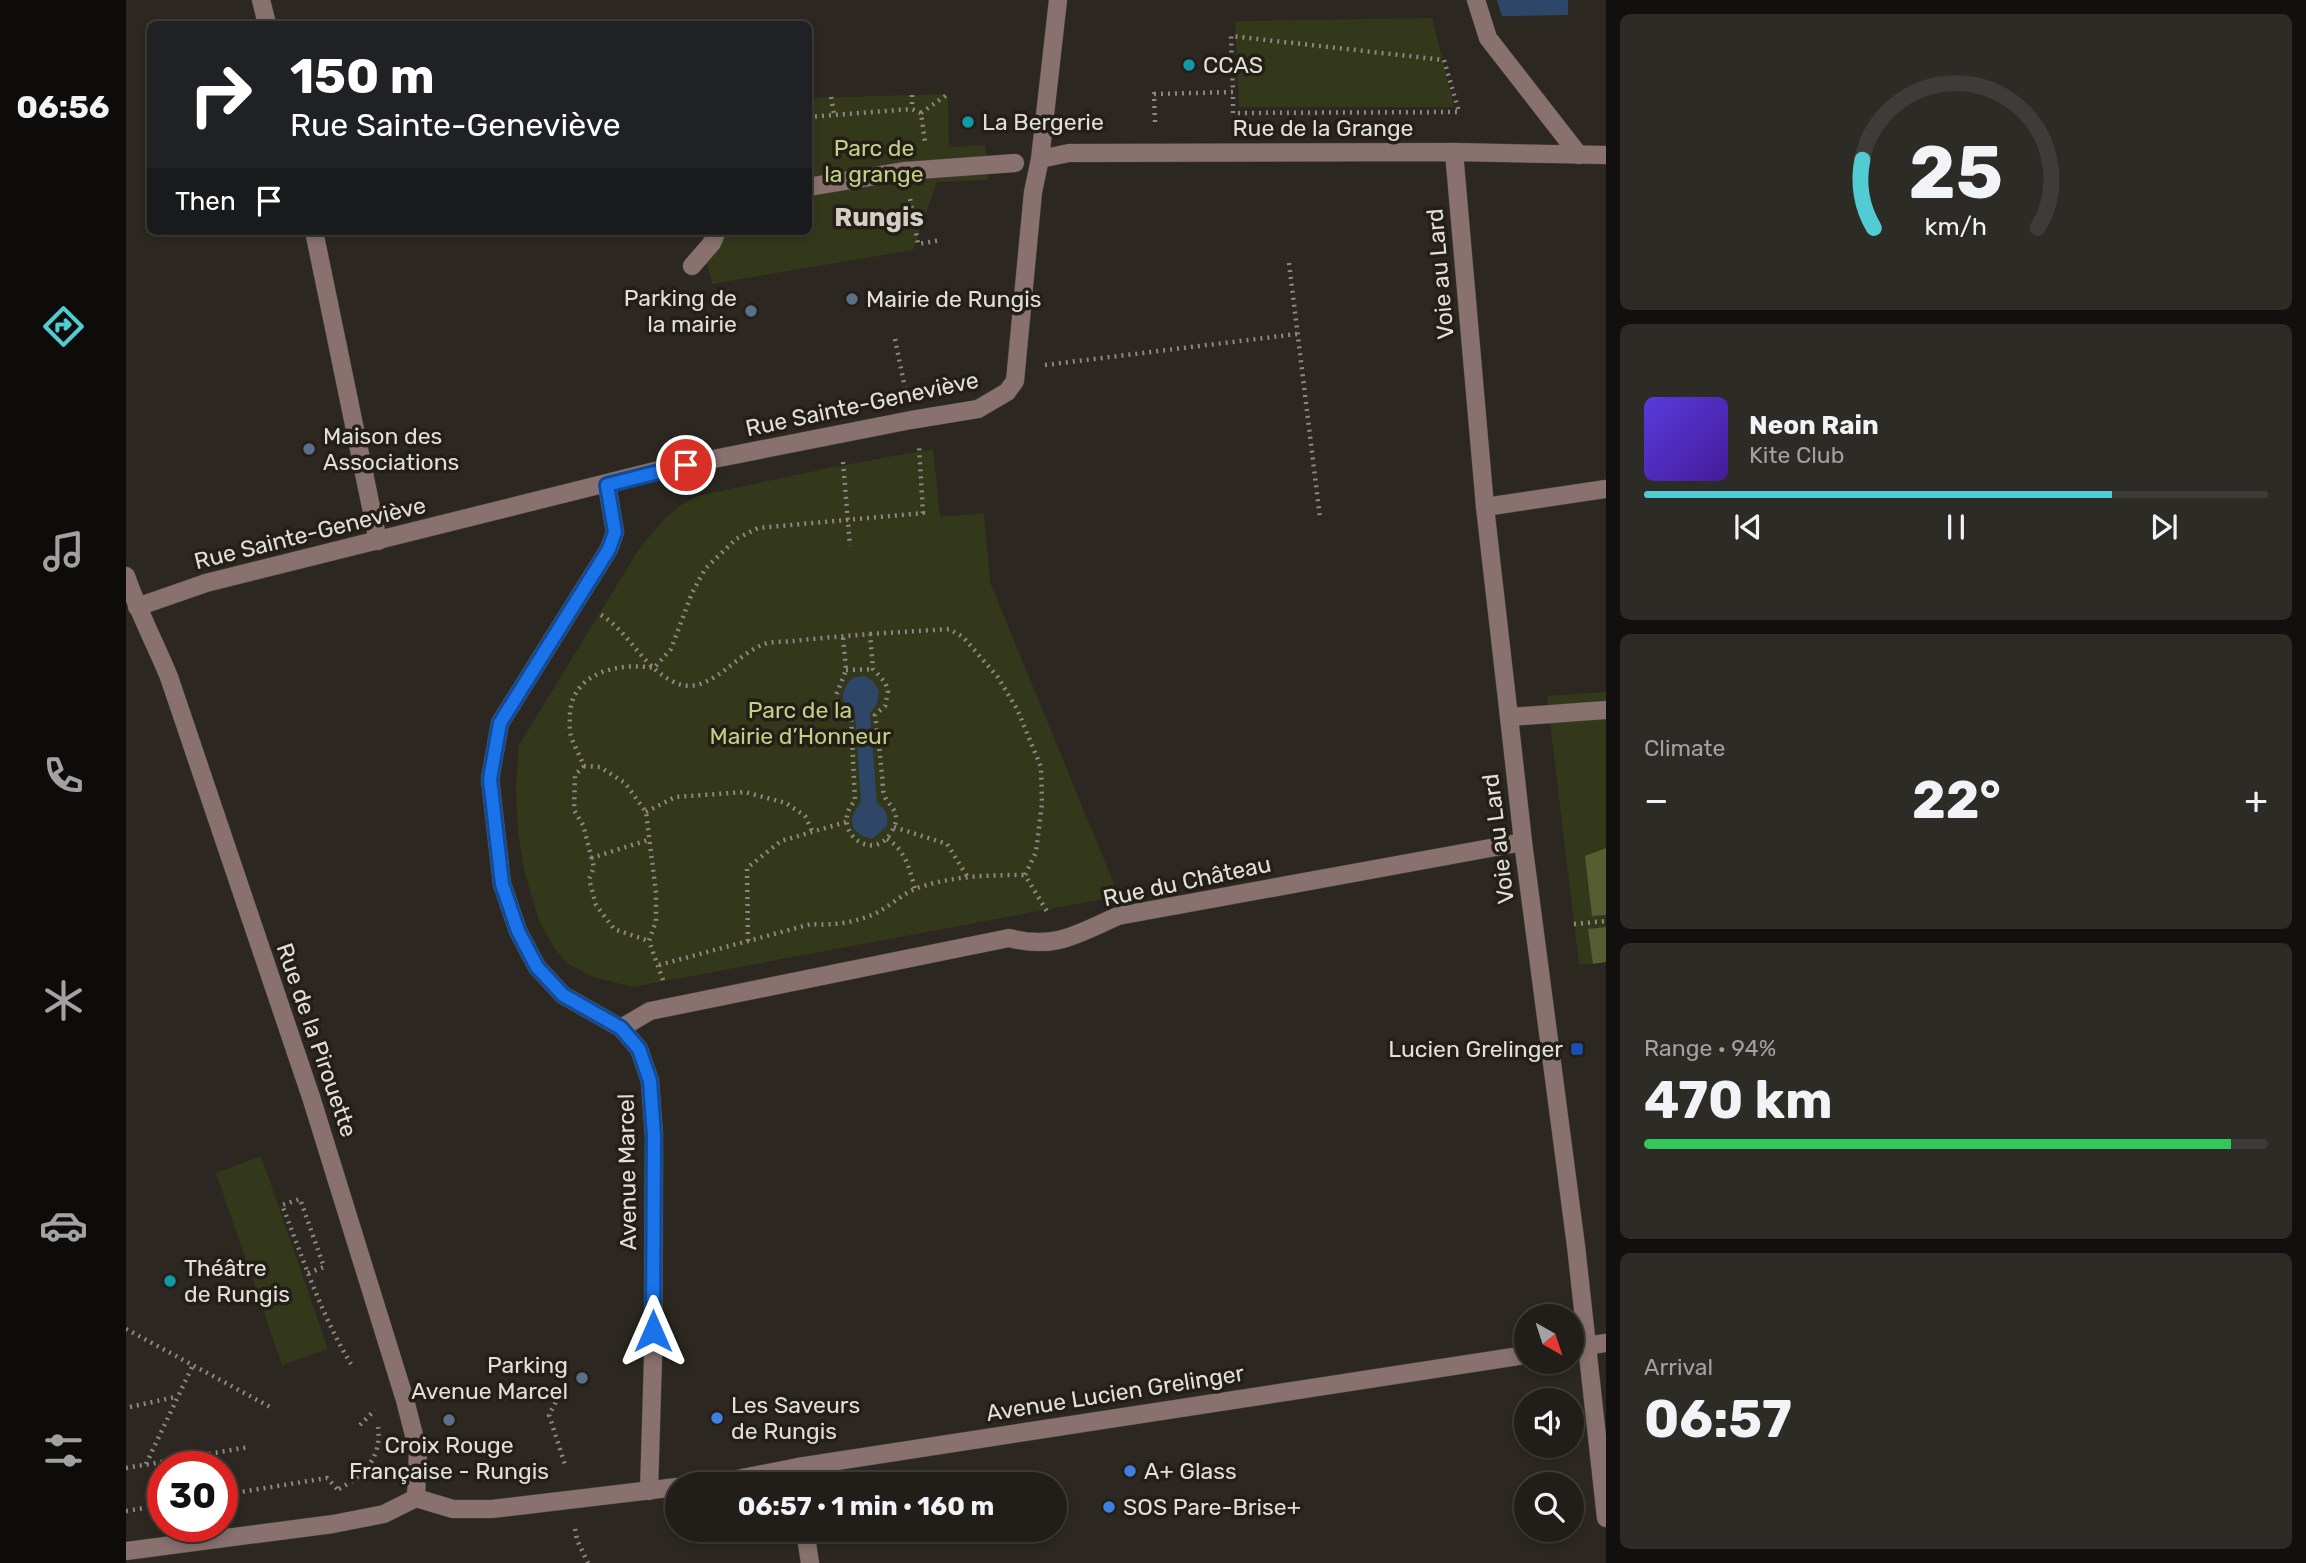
<!DOCTYPE html>
<meta charset="utf-8">
<style>
:root{--surface:#211e19;--page:#2d2b26;--text:#f1f3f6;--muted:#a2a2a2;--line:#3e3c38;--accent:#51ccd3}
body{margin:0;font-family:Rubik,sans-serif;background:var(--page);color:var(--text);height:100vh;display:flex;flex-direction:column;font-size:26px;white-space:nowrap}
*{box-sizing:border-box;margin:0}
p{font-size:23px;color:var(--muted)}
.icon{flex:none;width:38px;height:38px;fill:none;stroke:currentColor;stroke-width:2;stroke-linecap:round;stroke-linejoin:round}
.map{position:relative;flex:1;overflow:hidden}
.sheet{display:flex;flex-direction:column;gap:14px;padding:14px;background:#12100e;width:700px}
.sheet>*{flex:none}
.hud{position:absolute;left:21px;top:21px;width:665px;height:214px;border-radius:10px;box-shadow:0 4px 10px #0003,0 0 0 2px var(--line);background:#202124;color:#fff;overflow:hidden}
.needle{width:46px;rotate:141deg}
.fabs{position:absolute;left:1388px;top:1304px;display:grid;gap:14px}
.fabs a{display:grid;place-items:center;width:70px;height:70px;border-radius:50%;background:var(--surface);box-shadow:0 4px 10px #0003,0 0 0 2px var(--line);font-size:35px}
.speed{position:absolute;left:21px;top:1451px;display:flex;gap:14px;font-size:35px;font-weight:700;text-align:center}
.speed>*{display:grid;place-content:center;width:91px;height:91px;border-radius:50%;background:var(--surface);box-shadow:0 4px 10px #0003,0 0 0 2px var(--line);line-height:1}
.speed .limit{border:10px solid #d22;background:#fff;color:#111}
.pin{position:absolute;display:grid;place-items:center;width:60px;height:60px;color:#fff;margin:-30px;border:4px solid #fff;border-radius:50%;box-shadow:0 2px 7px #0007}
.me{position:absolute;width:77px;margin:-38px;rotate:0deg;stroke-linejoin:round;filter:drop-shadow(0 0 5px #0008)}
.turn{display:flex;align-items:center;gap:24px;height:147px;padding:0 28px;font-size:32px}
.turn .icon{width:91px;height:91px;stroke-width:2.5}
.turn b{display:block;font-size:49px;line-height:60px}
.then{display:flex;align-items:center;height:66px;padding:0 28px;background:#0003;gap:14px;font-size:26px}
.big{font-size:52px;font-weight:700;line-height:1.1}
.sheet .card{flex:1;display:flex;flex-direction:column;justify-content:center;gap:10px;min-width:0;padding:0 24px;border-radius:10px;background:var(--page)}
.sheet .dial{align-items:center;gap:0}
.dial svg{height:182px;overflow:visible;fill:none;stroke:var(--line);stroke-width:7;stroke-linecap:round;text-anchor:middle}
.dial text{fill:var(--text);stroke:none}
.song{display:flex;align-items:center;gap:21px}
.cover{width:84px;height:84px;border-radius:10px;background:linear-gradient(135deg,hsl(250 70% 55%),hsl(260 70% 35%))}
.played{height:7px;border-radius:4px;background:linear-gradient(90deg,var(--accent) 75%,var(--line) 75%)}
.keys{display:flex;justify-content:space-around;direction:ltr}
.heat{display:flex;justify-content:space-between;align-items:center;font-size:38px;direction:ltr}
.charge{height:10px;border-radius:5px;background:linear-gradient(90deg,#34c759 94%,var(--line) 0)}
.trip{position:absolute;left:539px;top:1472px;width:402px;height:70px;border-radius:35px;background:var(--surface);box-shadow:0 4px 10px #0003,0 0 0 2px var(--line);font-weight:700;line-height:70px;text-align:center}
main{display:flex;flex:1;min-height:0}
.tab-bar{display:flex;flex-direction:column;width:126px;justify-content:space-around;align-items:center;background:#0d0c0a;color:var(--muted)}
.tab-bar .icon{width:49px;height:49px}
.tab-bar .selected{color:var(--accent)}
.tab-bar b{font-size:32px;color:var(--text)}
.map>svg:first-child{display:block}
</style>
<main>
<nav class="tab-bar">
<b>06:56</b>
<svg class="icon selected" aria-label="directions" viewBox="0 0 24 24"><path d="M12 3l9 9-9 9-9-9zM9 14v-3h6M13 9l2 2-2 2"/></svg>
<svg class="icon" aria-label="music" viewBox="0 0 24 24"><path d="M9 18V5l10-2v13"/><circle cx="6" cy="18" r="3"/><circle cx="16" cy="16" r="3"/></svg>
<svg class="icon" aria-label="phone" viewBox="0 0 24 24"><path d="M5 4h4l2 5-3 2q2 4 5 5l2-3 5 2v4C11 20 4 13 5 4z"/></svg>
<svg class="icon" aria-label="climate" viewBox="0 0 24 24"><path d="M12 3v18M4 7l16 10M4 17L20 7"/></svg>
<svg class="icon" aria-label="car" viewBox="0 0 24 24"><path d="M5 17H2v-5l4-1 3-4h7l3 4 3 1v5h-3M9 17h6M6 11h13"/><circle cx="7" cy="17" r="2"/><circle cx="17" cy="17" r="2"/></svg>
<svg class="icon" aria-label="filters" viewBox="0 0 24 24"><path d="M4 7h16M4 17h16"/><circle cx="9" cy="7" r="2"/><circle cx="15" cy="17" r="2"/></svg>
</nav>
<div class="map">
<svg width="1480" height="1563" viewBox="0 0 1480 1563">
<rect width="100%" height="100%" fill="#2c2821"/>
<g fill="#33381b">
<polygon points="1306,18 1328,107 1113,107 1109,21"/>
<polygon points="822,94 823,147 859,145 862,180 811,182 787,250 586,284 574,231 682,231 683,98"/>
<polygon points="807,449 814,517 858,513 864,582 993,896 507,987 467,977 441,963 429,949 414,923 399,874 392,833 390,786 393,745 513,549 540,517 558,503 571,496 707,467"/>
<polygon points="1480,692 1480,962 1453,965 1421,696"/>
<polygon points="135,1156 202,1349 156,1365 90,1173"/>
</g>
<g fill="#565d31">
<polygon points="1480,848 1480,915 1466,916 1459,856"/>
<polygon points="1480,927 1480,962 1467,964 1462,929"/>
</g>
<g fill="#2e4769">
<polygon points="1371,0 1442,0 1442,15 1376,16"/>
<path d="M739 676 747 681 753 691 751 704 744 713 751 804C761 809 762 816 761 826L746 839C723 833 721 820 735 802L729 713C713 703 714 692 726 678Z"/>
</g>
<g fill="none" stroke-linecap="round" stroke-linejoin="round">
<g stroke="#49453f" stroke-width="19">
<g id="minor">
<polyline points="135,0 141,24"/>
<polyline points="1350,0 1362,38 1453,155"/>
<polyline points="1328,152 1359,507 1383,717 1397,842 1450,1246 1480,1518"/>
<polyline points="914,159 943,153 1328,152 1480,155"/>
<polyline points="682,187 779,171 889,163"/>
<polyline points="188,231 252,541"/>
<polyline points="566,266 586,243 591,231"/>
<polyline points="481,485 489,532 483,549 374,723 364,779 376,884 392,931 411,967 437,995 495,1028 513,1049 524,1081 528,1136 527,1358 523,1491"/>
<polyline points="1359,507 1480,489"/>
<path d="M0 576C12 611 29 643 43 677L185 1097 279 1400 292 1451 290 1498"/>
<polyline points="11,607 80,583 537,469 785,420 852,409 881,392 889,381 907,192 914,159 932,0"/>
<polyline points="1383,717 1480,710"/>
<path d="M495 1028 524 1011 883 938C929 950 951 934 992 916L1397 842"/>
<polyline points="1446,1348 1480,1343"/>
<polyline points="586,1484 672,1467 1400,1355"/>
<polyline points="679,1530 684,1563"/>
<polyline points="0,1551 207,1524 258,1514 290,1498 327,1509 366,1509 551,1487"/>
</g>
</g>
<g stroke="#8b8781" stroke-width="4.5" stroke-dasharray="2 5" stroke-linecap="butt">
<polyline points="786,95 786,109"/>
<polyline points="705,97 708,114"/>
<polyline points="795,113 822,94"/>
<polyline points="682,117 786,109 795,113 799,142"/>
<polyline points="1029,122 1028,94 1107,92 1107,113 1333,112 1318,60 1105,36 1107,92"/>
<polyline points="784,199 792,244 815,240"/>
<polyline points="1163,263 1194,518"/>
<polyline points="769,339 780,393"/>
<polyline points="919,365 1171,334"/>
<polyline points="717,462 724,546"/>
<path d="M475 615C503 632 516 666 546 681 580 700 607 656 636 645 645 641 658 642 668 641 693 638 719 636 744 634L747 669 759 682 762 691 759 706 749 715C752 735 754 755 756 775 757 781 756 791 759 797 763 805 771 810 770 821 769 827 763 837 759 840 738 858 705 826 729 801L725 717 713 708 709 698 720 670 717 636"/>
<polyline points="744,634 823,629 837,637 871,676 891,709 915,767 916,803 910,852 899,875 922,913"/>
<polyline points="720,670 747,669"/>
<polyline points="458,766 449,775 448,810 457,825 468,867 463,879 470,905 488,929 523,941"/>
<polyline points="520,812 549,797 619,792 660,803 679,816 686,831"/>
<polyline points="768,827 821,844 841,876"/>
<path d="M761 839C779 849 784 870 789 889"/>
<polyline points="465,858 522,840"/>
<polyline points="1448,924 1480,921"/>
<polyline points="622,941 621,868 655,841 720,822"/>
<path d="M533 965 685 924C707 926 734 922 754 911 766 904 778 893 791 888 826 876 862 875 899 875"/>
<path d="M537 980 523 941 530 921V893L520 812 499 783 474 767 458 766C454 756 448 746 445 736 443 729 444 721 444 714 446 672 494 662 528 668L545 649 566 593 579 569 610 539 632 528 797 513 793 447"/>
<path d="M182 1273 198 1267 174 1199 156 1205C177 1258 195 1315 225 1364"/>
<polyline points="0,1329 146,1408"/>
<polyline points="436,1390 423,1415 440,1468"/>
<polyline points="4,1407 49,1397"/>
<polyline points="234,1425 249,1410"/>
<polyline points="20,1464 67,1365"/>
<polyline points="0,1468 123,1447"/>
<path d="M213 1489C238 1475 256 1458 252 1427"/>
<polyline points="96,1495 201,1478 214,1492"/>
<polyline points="0,1511 37,1505"/>
<polyline points="449,1529 451,1540 462,1563"/>
</g>
<use href="#minor" stroke="#88716f" stroke-width="18"/>
</g>
<g fill="none" stroke-linecap="round" stroke-linejoin="round">
<g stroke="#114b97" stroke-width="18">
<polyline id="route" points="527,1331 528,1136 524,1081 513,1049 495,1028 437,995 411,967 392,931 376,884 364,779 374,723 483,549 489,532 481,485 560,465"/>
</g>
<use href="#route" stroke="#1a73e8" stroke-width="12"/>
</g>
<g fill="#0f9aa8" stroke="#231f17" stroke-width="2.5">
<circle cx="1063" cy="65" r="7"/>
<circle cx="842" cy="122" r="7"/>
<circle cx="44" cy="1281" r="7"/>
</g>
<g fill="#5c6f8a" stroke="#231f17" stroke-width="2.5">
<circle cx="726" cy="299" r="7"/>
<circle cx="625" cy="311" r="7"/>
<circle cx="183" cy="449" r="7"/>
<circle cx="456" cy="1378" r="7"/>
<circle cx="323" cy="1420" r="7"/>
</g>
<rect fill="#1a4fb4" stroke="#231f17" stroke-width="2.5" x="1444" y="1042" width="14" height="14" rx="3.5"/>
<g fill="#3f7fe0" stroke="#231f17" stroke-width="2.5">
<circle cx="591" cy="1418" r="7"/>
<circle cx="1004" cy="1471" r="7"/>
<circle cx="983" cy="1507" r="7"/>
</g>
<g text-anchor="middle" stroke-width="7" stroke-linejoin="round" paint-order="stroke">
<g font-size="23" fill="#e2dfda" stroke="#231f17" text-anchor="start">
<text x="1077" y="73">CCAS</text>
<text x="856" y="130">La Bergerie</text>
<text x="611" y="306" text-anchor="end">Parking de<tspan x="611" dy="26">la mairie</tspan></text>
<text x="740" y="307">Mairie de Rungis</text>
<text x="197" y="444">Maison des<tspan x="197" dy="26">Associations</tspan></text>
<text x="1437" y="1057" text-anchor="end">Lucien Grelinger</text>
<text x="58" y="1276">Théâtre<tspan x="58" dy="26">de Rungis</tspan></text>
<text x="442" y="1373" text-anchor="end">Parking<tspan x="442" dy="26">Avenue Marcel</tspan></text>
<text x="605" y="1413">Les Saveurs<tspan x="605" dy="26">de Rungis</tspan></text>
<text x="323" y="1453" text-anchor="middle">Croix Rouge<tspan x="323" dy="26">Française - Rungis</tspan></text>
<text x="1018" y="1479">A+ Glass</text>
<text x="997" y="1515">SOS Pare-Brise+</text>
</g>
<g font-size="23" fill="#e2dfda" stroke="#231f17">
<text x="1197" y="136">Rue de la Grange</text>
<text transform="translate(1314 274) rotate(-95)" y="8">Voie au Lard</text>
<text transform="translate(736 404) rotate(-12)" y="8">Rue Sainte-Geneviève</text>
<text transform="translate(184 533) rotate(-14)" y="8">Rue Sainte-Geneviève</text>
<text transform="translate(1372 839) rotate(-97)" y="8">Voie au Lard</text>
<text transform="translate(1061 881) rotate(-12)" y="8">Rue du Château</text>
<text transform="translate(191 1040) rotate(71)" y="8">Rue de la Pirouette</text>
<text transform="translate(501 1172) rotate(-91)" y="8">Avenue Marcel</text>
<text transform="translate(989 1393) rotate(-9)" y="8">Avenue Lucien Grelinger</text>
</g>
<g font-size="23" fill="#c2cf87" stroke="#231f17">
<text x="748" y="156">Parc de<tspan x="748" dy="26">la grange</tspan></text>
<text x="674" y="718">Parc de la<tspan x="674" dy="26">Mairie d’Honneur</tspan></text>
</g>
<g font-size="26" font-weight="bold" fill="#d4cfc5" stroke="#231f17">
<text x="753" y="226">Rungis</text>
</g>
</g>
</svg>
<div class="fabs">
<a><svg class="needle" viewBox="-14 -14 28 28"><path d="M0-13l5 13h-10z" fill="#e53935"/><path d="M0 13l5-13h-10z" fill="#a2a2a2"/></svg></a>
<a><svg class="icon" aria-label="sound" viewBox="0 0 24 24"><path d="M4 9h4l5-4v14l-5-4H4zM17 9q2 3 0 6"/></svg></a>
<a><svg class="icon" aria-label="search" viewBox="0 0 24 24"><circle cx="10" cy="10" r="6"/><path d="M15 15l6 6"/></svg></a>
</div>
<div class="speed"><div class="limit">30</div></div>
<div class="pin" style="left:560px;top:465px;background:#d93025"><svg class="icon" aria-label="arrive" viewBox="0 0 24 24"><path d="M6 21V4h12l-3 4 3 4H6"/></svg></div>
<svg class="me" style="left:527px;top:1331px" viewBox="-20 -20 40 40"><path d="M0-17L14 15 0 8-14 15z" fill="#1a73e8" stroke="#fff" stroke-width="4"/></svg>
<div class="trip">06:57 · 1 min · 160 m</div>
<div class="hud">
<div class="turn"><svg class="icon" aria-label="right" viewBox="0 0 24 24"><path d="M7 20v-9h11M14 6l5 5-5 5"/></svg><div><b>150 m</b>Rue Sainte-Geneviève</div></div>
<div class="then">Then<svg class="icon" aria-label="arrive" viewBox="0 0 24 24"><path d="M6 21V4h12l-3 4 3 4H6"/></svg></div>
</div>
</div>
<section class="sheet">
<div class="card dial"><svg viewBox="0 0 100 80">
<path d="M14 69A42 42 0 1 1 86 69"/>
<path d="M14 69A42 42 0 0 1 9 39" stroke="#51ccd3"/>
<text x="50" y="56" font-size="32" font-weight="700">25</text>
<text x="50" y="72" font-size="11">km/h</text>
</svg></div>
<div class="card">
<div class="song"><i class="cover"></i><div><b>Neon Rain</b><p>Kite Club</p></div></div>
<div class="played"></div>
<div class="keys"><svg class="icon" aria-label="previous" viewBox="0 0 24 24"><path d="M18 5L8 12l10 7zM5 5v14"/></svg><svg class="icon" aria-label="pause" viewBox="0 0 24 24"><path d="M8 5v14M16 5v14"/></svg><svg class="icon" aria-label="next" viewBox="0 0 24 24"><path d="M6 5l10 7-10 7zM19 5v14"/></svg></div>
</div>
<div class="card"><p>Climate</p>
<div class="heat"><a>−</a><b class="big">22°</b><a>+</a></div>
</div>
<div class="card"><p>Range · 94%</p><b class="big">470 km</b><div class="charge"></div></div>
<div class="card"><p>Arrival</p><b class="big">06:57</b></div>
</section>
</main>
